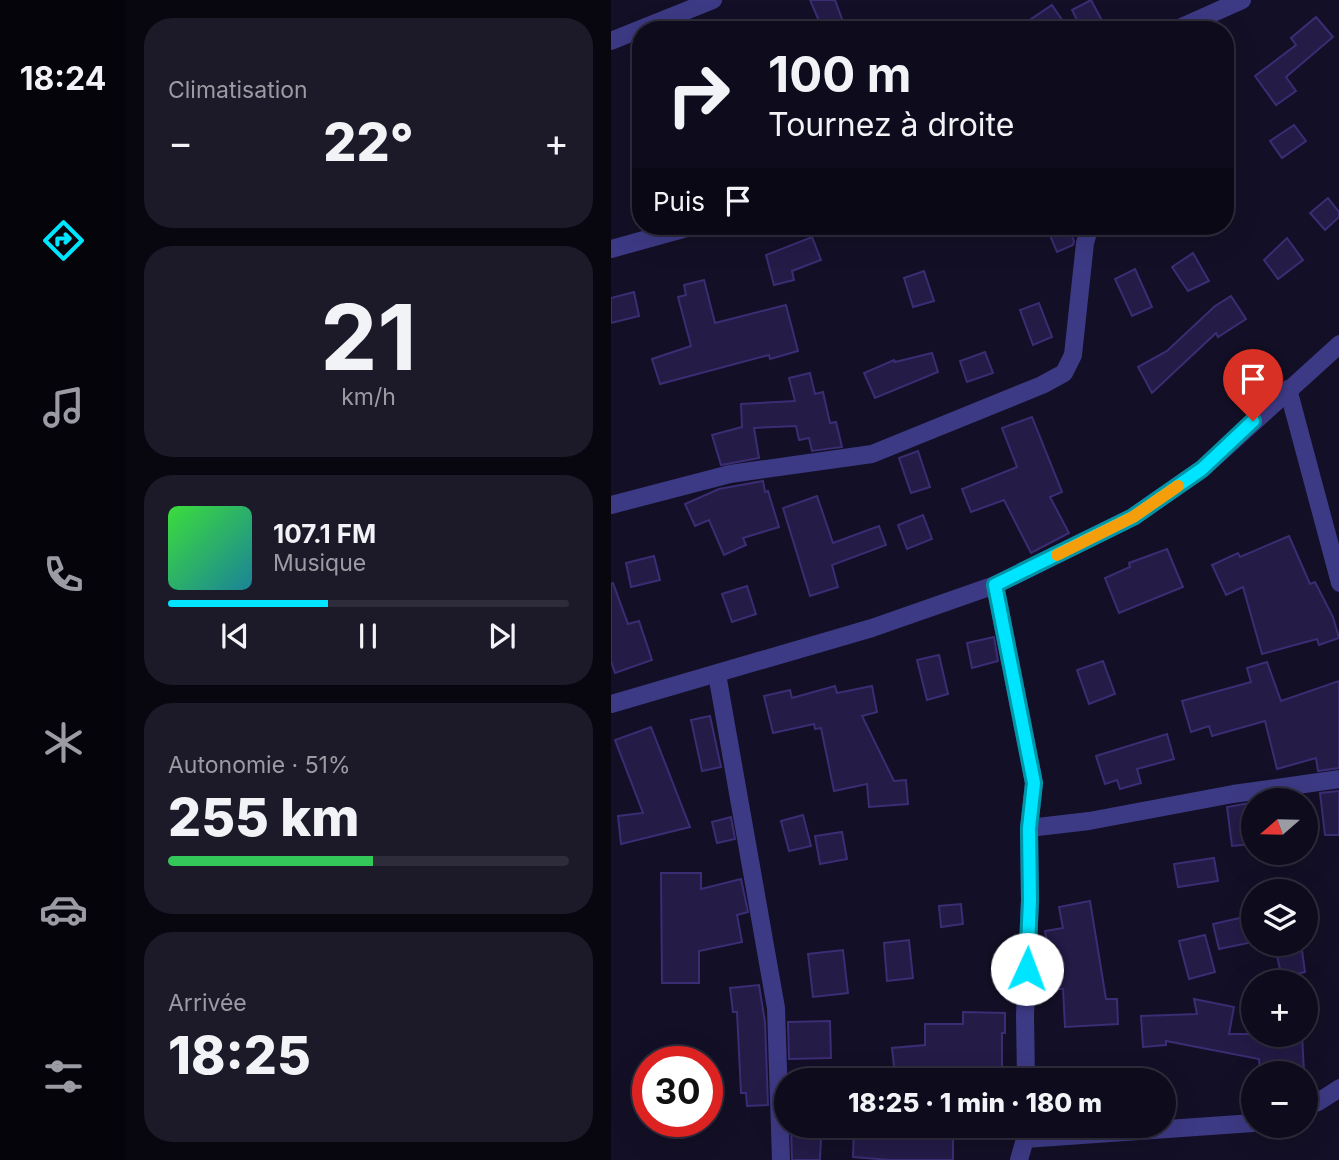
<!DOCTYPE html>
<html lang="fr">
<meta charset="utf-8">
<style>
:root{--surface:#0e0b1c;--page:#1c1929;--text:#f1f3f6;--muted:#9b9ba3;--line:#2e2b3b;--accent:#00e5ff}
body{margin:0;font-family:Inter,sans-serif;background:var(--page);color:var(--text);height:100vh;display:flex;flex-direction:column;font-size:26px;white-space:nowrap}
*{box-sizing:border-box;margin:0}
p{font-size:23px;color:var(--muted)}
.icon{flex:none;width:38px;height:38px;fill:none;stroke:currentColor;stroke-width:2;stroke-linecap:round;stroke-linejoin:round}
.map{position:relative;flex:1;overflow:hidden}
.details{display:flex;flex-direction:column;gap:18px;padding:18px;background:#08060f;width:485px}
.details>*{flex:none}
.top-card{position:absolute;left:21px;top:21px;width:602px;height:214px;border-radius:28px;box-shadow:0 7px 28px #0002,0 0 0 2px var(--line);background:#0e0b1c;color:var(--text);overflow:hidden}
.needle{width:46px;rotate:250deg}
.buttons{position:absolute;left:630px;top:788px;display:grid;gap:14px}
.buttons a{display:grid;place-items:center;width:77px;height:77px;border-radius:50%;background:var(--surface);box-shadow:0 7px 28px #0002,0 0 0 2px var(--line);font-size:35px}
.speed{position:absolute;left:21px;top:1046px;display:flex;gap:14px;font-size:35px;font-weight:700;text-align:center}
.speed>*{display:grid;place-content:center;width:91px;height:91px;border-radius:50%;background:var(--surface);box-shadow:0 7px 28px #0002,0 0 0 2px var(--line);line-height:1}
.speed .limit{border:10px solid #d22;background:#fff;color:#111}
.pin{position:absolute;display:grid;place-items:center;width:60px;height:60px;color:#fff;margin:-72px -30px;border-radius:50% 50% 50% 0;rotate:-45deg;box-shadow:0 0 7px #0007}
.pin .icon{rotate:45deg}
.me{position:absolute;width:77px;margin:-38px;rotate:2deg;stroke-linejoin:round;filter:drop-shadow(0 0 5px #0008)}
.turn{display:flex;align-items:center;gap:24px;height:147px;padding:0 21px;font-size:32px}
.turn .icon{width:91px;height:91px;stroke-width:2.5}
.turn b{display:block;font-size:49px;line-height:60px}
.then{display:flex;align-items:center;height:66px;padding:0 21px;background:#0003;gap:14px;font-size:26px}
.big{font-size:52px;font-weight:800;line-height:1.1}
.details .tile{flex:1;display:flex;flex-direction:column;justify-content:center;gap:10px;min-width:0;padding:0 24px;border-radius:28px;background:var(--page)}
.details .dial{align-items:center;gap:0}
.dial b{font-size:91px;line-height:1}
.song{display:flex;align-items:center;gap:21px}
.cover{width:84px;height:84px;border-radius:10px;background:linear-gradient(135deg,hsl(120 70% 55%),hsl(190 70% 35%))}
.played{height:7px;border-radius:4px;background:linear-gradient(90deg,var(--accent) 40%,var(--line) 40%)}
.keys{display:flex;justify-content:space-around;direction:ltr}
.heat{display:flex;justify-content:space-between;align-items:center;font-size:38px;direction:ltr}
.charge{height:10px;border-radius:5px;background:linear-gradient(90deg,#34c759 51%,var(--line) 0)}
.trip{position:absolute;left:163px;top:1068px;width:402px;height:70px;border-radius:35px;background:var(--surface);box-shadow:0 7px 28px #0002,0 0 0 2px var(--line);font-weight:800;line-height:70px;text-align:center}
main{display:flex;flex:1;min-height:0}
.tab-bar{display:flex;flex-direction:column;width:126px;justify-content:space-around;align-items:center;background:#06040b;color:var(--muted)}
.tab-bar .icon{width:49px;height:49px}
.tab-bar .active{color:var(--accent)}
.tab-bar b{font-size:32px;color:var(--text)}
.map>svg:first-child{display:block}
</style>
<main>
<nav class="tab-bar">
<b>18:24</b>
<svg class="icon active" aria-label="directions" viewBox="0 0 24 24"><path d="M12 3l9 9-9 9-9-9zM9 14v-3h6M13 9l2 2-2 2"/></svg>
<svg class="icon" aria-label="music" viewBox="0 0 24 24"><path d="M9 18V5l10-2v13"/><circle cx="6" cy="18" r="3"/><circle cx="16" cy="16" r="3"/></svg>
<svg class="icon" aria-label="phone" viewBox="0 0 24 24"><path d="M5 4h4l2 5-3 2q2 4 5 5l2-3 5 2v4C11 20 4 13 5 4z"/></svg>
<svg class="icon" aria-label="climate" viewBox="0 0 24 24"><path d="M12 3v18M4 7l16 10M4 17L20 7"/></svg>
<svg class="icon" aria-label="car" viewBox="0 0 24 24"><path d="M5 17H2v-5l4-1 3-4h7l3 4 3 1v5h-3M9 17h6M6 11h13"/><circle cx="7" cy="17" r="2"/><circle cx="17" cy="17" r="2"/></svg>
<svg class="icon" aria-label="filters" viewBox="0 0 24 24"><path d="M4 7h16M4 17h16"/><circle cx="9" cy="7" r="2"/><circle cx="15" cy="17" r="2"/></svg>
</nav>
<section class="details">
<div class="tile"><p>Climatisation</p>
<div class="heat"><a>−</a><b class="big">22°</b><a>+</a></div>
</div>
<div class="tile dial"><b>21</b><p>km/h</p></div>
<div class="tile">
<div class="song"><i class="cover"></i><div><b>107.1 FM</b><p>Musique</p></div></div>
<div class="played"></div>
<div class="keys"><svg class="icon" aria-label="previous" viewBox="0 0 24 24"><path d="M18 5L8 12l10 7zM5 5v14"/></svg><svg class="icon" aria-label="pause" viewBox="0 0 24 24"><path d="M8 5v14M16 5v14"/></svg><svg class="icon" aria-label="next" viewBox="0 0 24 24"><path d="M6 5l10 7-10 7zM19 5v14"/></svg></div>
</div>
<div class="tile"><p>Autonomie · 51%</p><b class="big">255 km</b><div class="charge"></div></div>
<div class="tile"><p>Arrivée</p><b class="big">18:25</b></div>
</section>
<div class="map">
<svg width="729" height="1160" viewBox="0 0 729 1160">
<rect width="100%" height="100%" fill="#130f26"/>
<g fill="#241b47" stroke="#3b2d73" stroke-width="2">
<polygon points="199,0 224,0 235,30 212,30"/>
<polygon points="480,0 496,30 471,30 461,10"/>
<polygon points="441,5 458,30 404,30"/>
<polygon points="705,17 722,37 675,77 685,91 665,105 644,76 685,45 680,38"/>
<polygon points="683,125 695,141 671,158 659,141"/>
<polygon points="717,198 728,212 728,217 714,230 699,213"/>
<polygon points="435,226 457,226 463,241 462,245 446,252"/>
<polygon points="201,237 210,260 181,271 183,280 163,285 155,255"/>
<polygon points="676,238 692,260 667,279 653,260"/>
<polygon points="582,253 598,281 577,291 561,267"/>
<polygon points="524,269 541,307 521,316 504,279"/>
<polygon points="313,271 323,301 302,307 293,278"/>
<polygon points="93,280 104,323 175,305 187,351 159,359 158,355 49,384 41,359 80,346 67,297 75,295 73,285"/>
<polygon points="23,292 28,316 0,323 0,298"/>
<polygon points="620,296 635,319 607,337 605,333 541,393 527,367 556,351 604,306"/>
<polygon points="428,303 441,337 422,345 409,310"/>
<polygon points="374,352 382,373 356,382 349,361"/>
<polygon points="321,353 327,372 264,398 253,373 283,360 284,362"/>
<polygon points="199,373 204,394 212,392 219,423 225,422 231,447 201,451 198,438 188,440 185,426 143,428 148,458 110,465 101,435 131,427 130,404 184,401 178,378"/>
<polygon points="421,417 451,492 439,497 458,533 420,553 393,500 360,512 351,489 406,467 391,428"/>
<polygon points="307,451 319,487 300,493 288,458"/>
<polygon points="152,481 154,492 157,491 168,527 132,538 135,545 113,555 98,520 84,526 74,504 108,489"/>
<polygon points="206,496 222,543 268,526 275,545 221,565 227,587 199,596 172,508"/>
<polygon points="312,515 321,539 296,549 287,525"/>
<polygon points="678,536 699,584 704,582 722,617 728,638 708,645 706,639 651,654 632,587 615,595 601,565 627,553 629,557"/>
<polygon points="556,549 572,587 508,613 494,578 519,567 518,563"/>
<polygon points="43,556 49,580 20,587 15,563"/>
<polygon points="2,583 17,624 28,621 41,660 4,673 0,661 0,584"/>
<polygon points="136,586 145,614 121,622 111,594"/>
<polygon points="383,637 387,661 361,668 356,643"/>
<polygon points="328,655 337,694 316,700 306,660"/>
<polygon points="492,661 504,694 478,704 466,670"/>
<polygon points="656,662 670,701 728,681 728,768 707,771 705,758 666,769 654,721 601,736 598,726 580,732 571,701 640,682 636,668"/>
<polygon points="224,686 226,693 261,686 266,712 251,716 283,781 295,780 297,804 258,807 256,784 223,791 210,728 204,729 203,724 162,733 153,696 179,690 181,698"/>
<polygon points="99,716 110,767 91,771 80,720"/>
<polygon points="40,727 79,827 10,844 7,816 32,813 4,740"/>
<polygon points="556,734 563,759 526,769 530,783 509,789 506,780 494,784 485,756"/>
<polygon points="728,791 728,835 714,835 709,793"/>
<polygon points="639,803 642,844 621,846 616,807"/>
<polygon points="192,815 200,846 178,851 170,821"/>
<polygon points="120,817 124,839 106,843 101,822"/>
<polygon points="231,832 236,859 209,864 204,836"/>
<polygon points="603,858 607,881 567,887 563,864"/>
<polygon points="50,873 90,873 90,889 130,879 137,912 126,915 131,942 88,951 88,983 51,983"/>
<polygon points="479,901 495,999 506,999 507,1024 454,1027 452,989 444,989 434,931 452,928 448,907"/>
<polygon points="350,904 352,924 330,927 328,906"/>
<polygon points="642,915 642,942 608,949 602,924"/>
<polygon points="594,935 604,972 578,979 568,941"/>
<polygon points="298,940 302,978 276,981 273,943"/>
<polygon points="663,943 690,943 694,972 671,978"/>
<polygon points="232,950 237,993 202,997 197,954"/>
<polygon points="148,985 154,1022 157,1105 136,1106 135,1093 130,1093 126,1012 122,1012 119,988"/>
<polygon points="583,999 623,1007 618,1034 691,1034 693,1072 649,1073 648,1059 555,1041 555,1045 532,1047 530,1016 586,1014"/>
<polygon points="352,1012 394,1013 394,1033 391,1033 391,1080 315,1080 315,1073 284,1076 281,1048 314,1045 314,1024 352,1024"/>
<polygon points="219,1021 220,1058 178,1059 177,1022"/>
<polygon points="180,1125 202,1125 203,1138 210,1138 209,1160 181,1160"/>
<polygon points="243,1125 272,1125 271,1129 315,1129 315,1125 342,1125 342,1160 279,1160 242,1157"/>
</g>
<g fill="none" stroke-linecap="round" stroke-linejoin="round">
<g stroke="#3d3a85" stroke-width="18">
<polyline points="564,30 631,0"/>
<polyline points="0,41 102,0"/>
<polyline points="0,249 83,226"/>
<polyline points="677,389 729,583"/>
<polyline points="0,505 119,474 261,454 431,385 453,373 462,355 474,243 479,226"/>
<polyline points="384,585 423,783 418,828 419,900 414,1015 415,1080"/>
<polyline points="106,674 165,1008 170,1160"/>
<polyline points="0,704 261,628 384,585 522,517 591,469 729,344"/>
<polyline points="418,828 478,821 622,794 729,779"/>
<polyline points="695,1107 707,1102 729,1088"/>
<polyline points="414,1139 642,1123"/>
<polyline points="408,1160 414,1139 412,1125"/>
</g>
</g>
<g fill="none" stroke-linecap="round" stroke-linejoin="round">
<g stroke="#0095a6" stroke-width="18">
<polyline id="route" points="416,969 419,900 418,828 423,783 384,585 522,517 591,469 642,421"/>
</g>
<use href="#route" stroke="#00e5ff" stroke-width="12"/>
<polyline stroke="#f59e0b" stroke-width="12" points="446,555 522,517 567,486"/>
</g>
</svg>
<div class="buttons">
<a><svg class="needle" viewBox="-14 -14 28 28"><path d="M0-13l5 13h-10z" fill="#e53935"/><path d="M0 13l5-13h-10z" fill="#9b9ba3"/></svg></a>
<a><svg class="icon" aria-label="layers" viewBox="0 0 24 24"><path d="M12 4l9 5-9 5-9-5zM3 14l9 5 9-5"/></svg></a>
<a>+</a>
<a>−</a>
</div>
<div class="speed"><div class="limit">30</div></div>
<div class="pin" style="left:642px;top:421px;background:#d93025"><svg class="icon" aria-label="arrive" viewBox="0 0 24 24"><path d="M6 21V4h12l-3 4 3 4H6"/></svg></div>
<svg class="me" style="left:416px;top:969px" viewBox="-20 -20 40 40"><circle r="19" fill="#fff"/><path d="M0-13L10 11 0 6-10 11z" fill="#00e5ff"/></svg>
<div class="trip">18:25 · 1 min · 180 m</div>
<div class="top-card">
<div class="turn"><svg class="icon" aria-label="right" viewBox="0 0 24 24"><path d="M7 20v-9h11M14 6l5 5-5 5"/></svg><div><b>100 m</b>Tournez à droite</div></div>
<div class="then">Puis<svg class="icon" aria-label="arrive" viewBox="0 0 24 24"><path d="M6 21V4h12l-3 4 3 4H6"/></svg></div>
</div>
</div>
</main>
